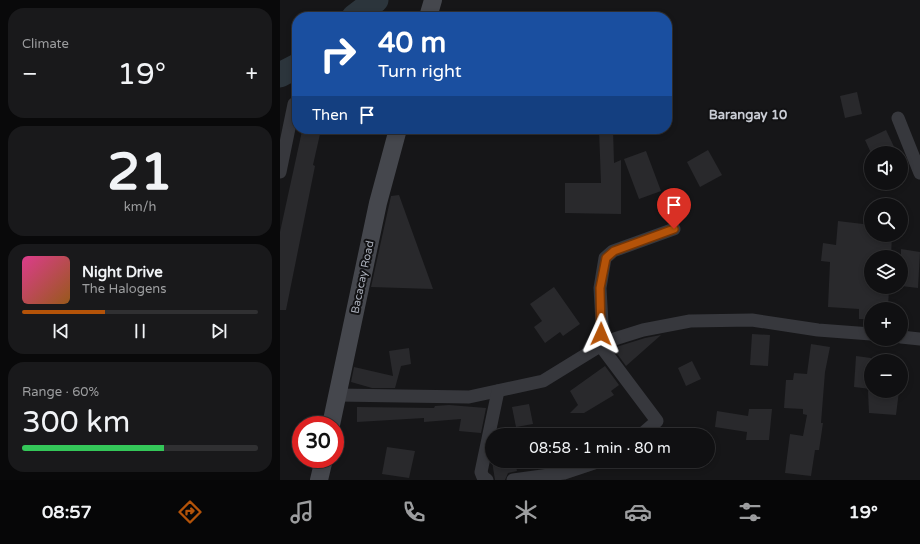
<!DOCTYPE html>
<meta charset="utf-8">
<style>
:root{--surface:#101012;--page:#19191b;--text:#f1f3f6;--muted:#9c9d9f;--line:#303032;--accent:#b45309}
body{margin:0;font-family:"Varela Round",sans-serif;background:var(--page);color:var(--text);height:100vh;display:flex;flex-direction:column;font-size:15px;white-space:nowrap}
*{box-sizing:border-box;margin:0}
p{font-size:13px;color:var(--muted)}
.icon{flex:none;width:22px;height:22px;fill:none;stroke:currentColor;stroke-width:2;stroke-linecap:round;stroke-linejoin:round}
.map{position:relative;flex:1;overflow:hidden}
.side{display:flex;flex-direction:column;gap:8px;padding:8px;background:#09090a;width:280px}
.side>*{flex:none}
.banner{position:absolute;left:12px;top:12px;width:380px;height:122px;border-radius:16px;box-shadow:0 2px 6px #0003,0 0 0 1px var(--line);background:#1a4fa0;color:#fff;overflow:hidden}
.buttons{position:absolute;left:584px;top:146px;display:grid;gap:8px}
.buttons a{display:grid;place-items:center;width:44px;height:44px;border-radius:50%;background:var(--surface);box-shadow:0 2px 6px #0003,0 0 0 1px var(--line);font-size:20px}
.speed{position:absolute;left:12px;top:416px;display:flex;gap:8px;font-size:20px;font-weight:700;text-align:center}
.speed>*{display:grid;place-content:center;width:52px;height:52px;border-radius:50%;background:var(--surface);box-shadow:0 2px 6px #0003,0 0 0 1px var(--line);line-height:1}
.speed .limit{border:6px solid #d22;background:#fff;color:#111}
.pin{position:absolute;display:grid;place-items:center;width:34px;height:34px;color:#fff;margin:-41px -17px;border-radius:50% 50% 50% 0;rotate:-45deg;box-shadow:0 0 4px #0007}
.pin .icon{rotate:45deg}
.me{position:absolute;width:44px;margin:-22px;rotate:1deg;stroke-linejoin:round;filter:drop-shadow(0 0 3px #0008)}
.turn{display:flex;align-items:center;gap:14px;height:84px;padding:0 20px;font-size:18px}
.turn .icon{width:52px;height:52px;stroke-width:2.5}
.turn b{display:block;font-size:28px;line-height:34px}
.then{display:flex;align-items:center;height:38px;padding:0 20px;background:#0003;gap:8px;font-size:15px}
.big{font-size:30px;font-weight:600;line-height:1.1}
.side .widget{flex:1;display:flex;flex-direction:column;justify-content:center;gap:6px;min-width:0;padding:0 14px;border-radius:16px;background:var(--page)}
.side .dial{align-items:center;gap:0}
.dial b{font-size:52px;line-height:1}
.song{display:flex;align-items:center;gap:12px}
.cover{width:48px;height:48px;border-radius:6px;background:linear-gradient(135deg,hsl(330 70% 55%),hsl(30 70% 35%))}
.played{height:4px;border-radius:2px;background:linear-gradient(90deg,var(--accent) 35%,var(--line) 35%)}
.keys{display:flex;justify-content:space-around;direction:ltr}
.heat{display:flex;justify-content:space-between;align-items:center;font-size:22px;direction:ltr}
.charge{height:6px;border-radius:3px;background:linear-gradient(90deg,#34c759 60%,var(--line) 0)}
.trip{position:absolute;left:205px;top:428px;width:230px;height:40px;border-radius:20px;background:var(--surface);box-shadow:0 2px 6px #0003,0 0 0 1px var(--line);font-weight:600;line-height:40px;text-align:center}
.menu{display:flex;height:64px;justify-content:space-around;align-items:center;background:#060607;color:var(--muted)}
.menu .icon{width:28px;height:28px}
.menu .active{color:var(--accent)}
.menu b{font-size:18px;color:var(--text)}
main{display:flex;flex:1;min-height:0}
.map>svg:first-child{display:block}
</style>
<main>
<section class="side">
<div class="widget"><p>Climate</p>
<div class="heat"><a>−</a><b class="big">19°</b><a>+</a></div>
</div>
<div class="widget dial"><b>21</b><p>km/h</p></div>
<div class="widget">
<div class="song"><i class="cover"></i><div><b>Night Drive</b><p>The Halogens</p></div></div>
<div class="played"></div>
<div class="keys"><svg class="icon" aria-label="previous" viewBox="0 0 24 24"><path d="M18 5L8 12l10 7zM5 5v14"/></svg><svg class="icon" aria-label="pause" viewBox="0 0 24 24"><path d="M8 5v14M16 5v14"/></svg><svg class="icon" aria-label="next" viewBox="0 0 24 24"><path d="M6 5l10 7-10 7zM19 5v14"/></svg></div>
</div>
<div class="widget"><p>Range · 60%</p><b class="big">300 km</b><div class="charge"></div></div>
</section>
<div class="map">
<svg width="640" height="480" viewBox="0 0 640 480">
<rect width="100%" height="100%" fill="#161618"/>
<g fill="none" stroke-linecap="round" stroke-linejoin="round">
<g stroke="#2c353c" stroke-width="25">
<polyline points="74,17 96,0"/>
<polyline points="0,75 17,66"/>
</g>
</g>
<g fill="#29292c">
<polygon points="577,92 582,114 565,118 560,96"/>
<polygon points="319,129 333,129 334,163 341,160 341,214 285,213 285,183 321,183"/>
<polygon points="606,130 617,153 591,153 585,140"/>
<polygon points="22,131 40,134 33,165 35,166 6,310 0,310 0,232"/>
<polygon points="428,150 442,175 420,187 407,162"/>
<polygon points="366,151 381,191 359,199 344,159"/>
<polygon points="119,195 141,256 153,289 91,287 111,196"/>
<polygon points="558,221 591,225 591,235 612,235 611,257 591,257 591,287 609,287 608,309 591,309 591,319 579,319 579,309 548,307 550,262 541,261 543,243 556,245"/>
<polygon points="621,249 640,252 638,288 621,286"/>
<polygon points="274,287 300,324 283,336 280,332 265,343 254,327 262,321 250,304"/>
<polygon points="472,334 490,335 488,366 470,365"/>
<polygon points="381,335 346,366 333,348 365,338"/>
<polygon points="531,344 550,347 545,372 541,423 543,423 539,450 535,450 531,476 505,473 510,434 523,436 527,415 523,414 523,409 504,408 506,380 513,380 514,373 527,374"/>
<polygon points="129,348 131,364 121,366 115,388 92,388 71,382 74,367 113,376 109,351"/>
<polygon points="576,356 591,358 591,389 574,387"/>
<polygon points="412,361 421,379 406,386 398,368"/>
<polygon points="325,366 339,385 331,391 334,395 304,413 290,413 298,405 290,391"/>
<polygon points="588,391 619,391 616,415 589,413"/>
<polygon points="249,404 253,424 236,427 232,407"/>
<polygon points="169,405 206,408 201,433 179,431 181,419 144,422 144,418 77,422 77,407 154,408 155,406"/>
<polygon points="469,409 492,409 489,440 466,440 467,432 435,427 437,411 468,416"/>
<polygon points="107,447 135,451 129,478 102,474"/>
<polygon points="212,461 235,461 237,471 228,473 225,480 215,480"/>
</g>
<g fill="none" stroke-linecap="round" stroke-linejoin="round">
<g stroke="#37383d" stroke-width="13">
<polyline points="618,118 640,173"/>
<polyline points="0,172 14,104"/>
<polyline points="621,337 640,339"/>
<polyline points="57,395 189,397 263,381 328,341 363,330 410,321 472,320 538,330 591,334"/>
<polyline points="361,435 377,421 320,345 322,323 320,288 325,258 333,251 394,229"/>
<polyline points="207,480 203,477 201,472 218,391"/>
<polyline points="233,480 284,473 320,461"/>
</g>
<g stroke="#45474d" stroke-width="18">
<polyline points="148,17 153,0"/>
<polyline points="51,425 98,203 118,129"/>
<polyline points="39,480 44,459"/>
</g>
</g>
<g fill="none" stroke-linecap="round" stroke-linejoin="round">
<g stroke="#753606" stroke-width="10">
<polyline id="route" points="321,334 320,288 326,258 334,251 394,229"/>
</g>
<use href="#route" stroke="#b45309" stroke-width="7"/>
</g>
<g text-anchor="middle" stroke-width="4" stroke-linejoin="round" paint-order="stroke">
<g font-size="11" fill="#a8adb8" stroke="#111113">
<text transform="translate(82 277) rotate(-78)" y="4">Bacacay Road</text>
</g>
<g font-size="13" font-weight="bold" fill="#c9ccd4" stroke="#111113">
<text x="468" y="119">Barangay 10</text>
</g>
</g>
</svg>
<div class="buttons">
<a><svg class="icon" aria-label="sound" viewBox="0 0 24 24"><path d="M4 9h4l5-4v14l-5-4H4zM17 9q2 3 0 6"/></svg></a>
<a><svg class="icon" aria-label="search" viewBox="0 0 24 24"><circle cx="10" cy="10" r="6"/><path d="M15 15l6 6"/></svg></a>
<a><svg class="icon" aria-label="layers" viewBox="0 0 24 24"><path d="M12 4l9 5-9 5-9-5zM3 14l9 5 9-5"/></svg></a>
<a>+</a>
<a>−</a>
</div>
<div class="speed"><div class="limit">30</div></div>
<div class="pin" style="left:394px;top:229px;background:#d93025"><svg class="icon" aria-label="arrive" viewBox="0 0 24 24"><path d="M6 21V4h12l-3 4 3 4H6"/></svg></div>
<svg class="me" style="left:321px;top:334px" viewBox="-20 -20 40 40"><path d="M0-17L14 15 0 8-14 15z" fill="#b45309" stroke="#fff" stroke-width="4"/></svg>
<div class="trip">08:58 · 1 min · 80 m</div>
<div class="banner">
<div class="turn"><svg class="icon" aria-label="right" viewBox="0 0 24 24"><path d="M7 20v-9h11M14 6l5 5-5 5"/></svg><div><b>40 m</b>Turn right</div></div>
<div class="then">Then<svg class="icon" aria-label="arrive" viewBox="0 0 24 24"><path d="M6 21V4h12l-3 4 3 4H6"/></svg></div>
</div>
</div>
</main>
<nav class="menu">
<b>08:57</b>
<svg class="icon active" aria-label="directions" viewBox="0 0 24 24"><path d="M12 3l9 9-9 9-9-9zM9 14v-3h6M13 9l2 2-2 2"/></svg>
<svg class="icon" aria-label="music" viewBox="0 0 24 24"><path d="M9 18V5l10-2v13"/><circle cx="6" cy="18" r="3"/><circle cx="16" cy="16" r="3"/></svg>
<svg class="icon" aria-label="phone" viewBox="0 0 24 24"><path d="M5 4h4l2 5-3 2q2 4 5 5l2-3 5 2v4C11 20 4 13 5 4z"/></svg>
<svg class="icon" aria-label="climate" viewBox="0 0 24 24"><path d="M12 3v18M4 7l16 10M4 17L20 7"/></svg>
<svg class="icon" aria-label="car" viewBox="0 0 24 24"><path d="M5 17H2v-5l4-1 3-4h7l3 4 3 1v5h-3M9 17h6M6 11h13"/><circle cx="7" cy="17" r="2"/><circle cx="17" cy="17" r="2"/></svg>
<svg class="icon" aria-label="filters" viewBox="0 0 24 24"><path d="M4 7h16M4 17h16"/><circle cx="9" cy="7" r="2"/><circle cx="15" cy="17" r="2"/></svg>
<b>19°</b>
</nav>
